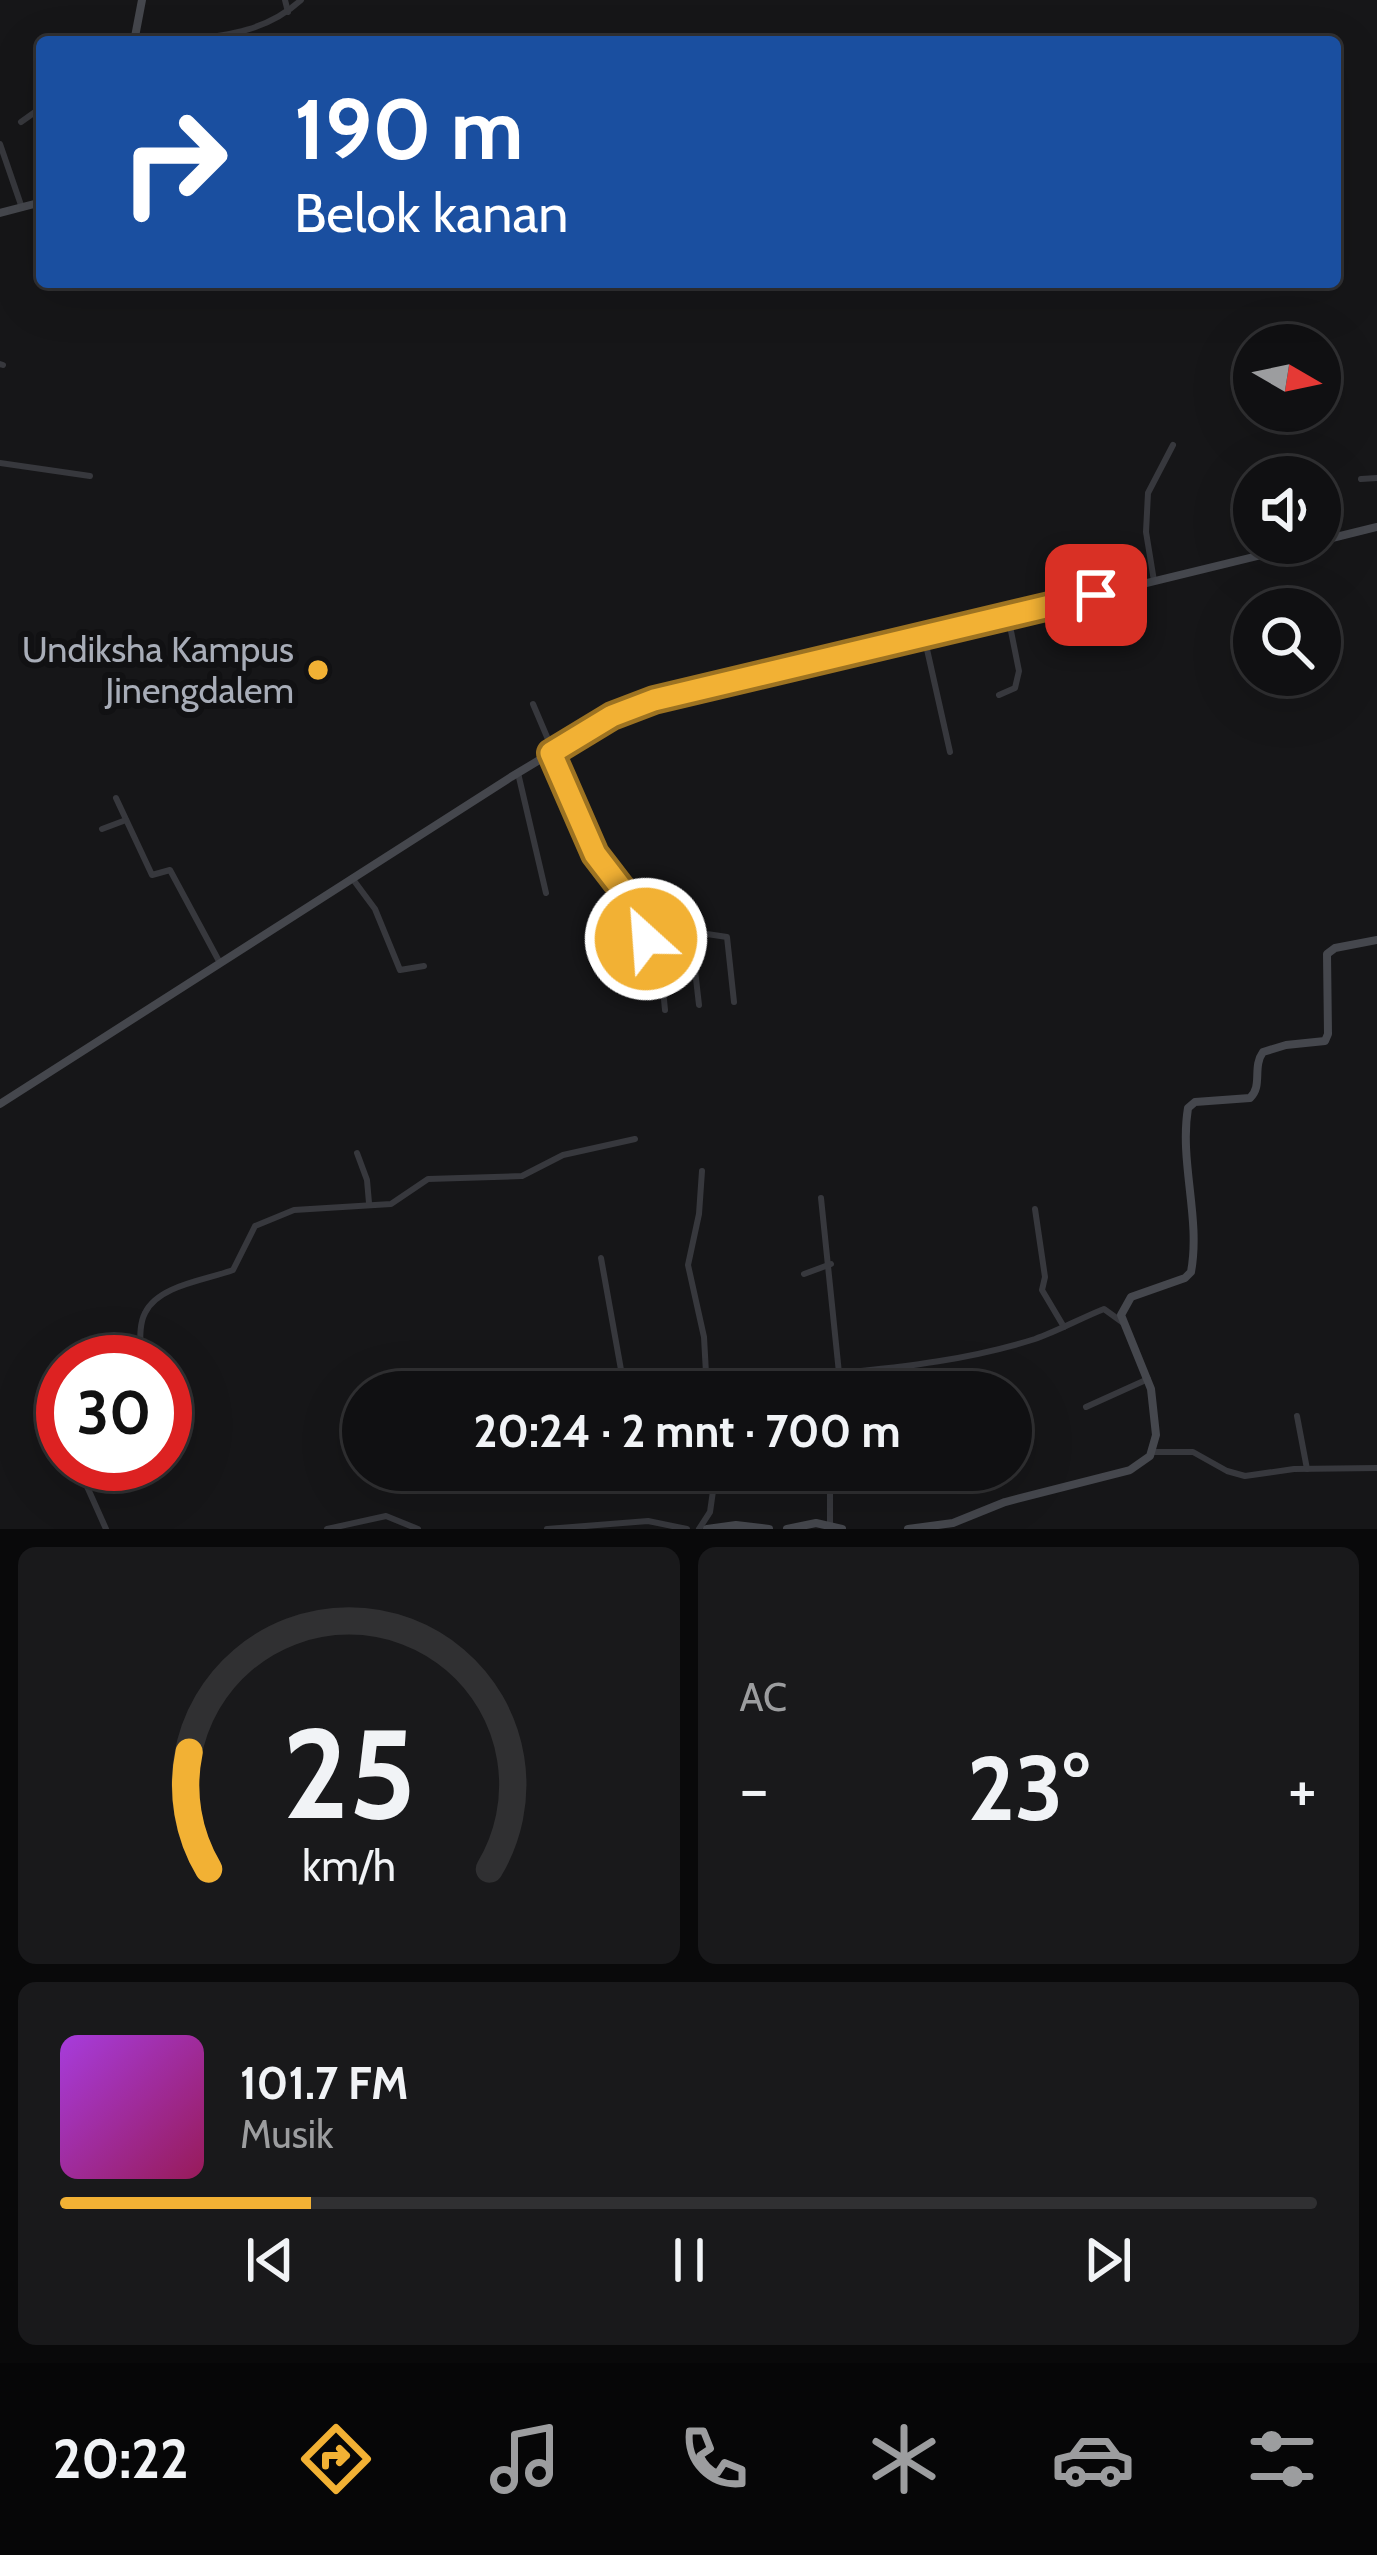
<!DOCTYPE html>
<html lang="id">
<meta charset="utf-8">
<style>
:root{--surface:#101012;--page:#19191b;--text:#f1f3f6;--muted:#9c9d9f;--line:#303032;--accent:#f2b134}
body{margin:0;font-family:Cabin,sans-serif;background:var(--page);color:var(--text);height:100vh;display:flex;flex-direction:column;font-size:45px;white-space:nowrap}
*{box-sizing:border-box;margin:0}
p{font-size:39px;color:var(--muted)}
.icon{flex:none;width:66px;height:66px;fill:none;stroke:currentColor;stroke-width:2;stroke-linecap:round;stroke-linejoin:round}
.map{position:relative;height:1529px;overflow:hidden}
.details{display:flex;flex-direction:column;gap:18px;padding:18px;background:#09090a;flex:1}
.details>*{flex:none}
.banner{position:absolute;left:36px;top:36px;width:1305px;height:252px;border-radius:12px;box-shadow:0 12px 48px #0002,0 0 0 3px var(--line);background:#1a4fa0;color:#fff;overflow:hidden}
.needle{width:78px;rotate:99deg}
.fabs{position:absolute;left:1233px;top:324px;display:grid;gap:24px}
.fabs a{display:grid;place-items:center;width:108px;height:108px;border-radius:50%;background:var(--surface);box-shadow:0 12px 48px #0002,0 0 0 3px var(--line);font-size:60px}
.speed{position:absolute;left:36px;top:1335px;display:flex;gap:24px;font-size:60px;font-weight:700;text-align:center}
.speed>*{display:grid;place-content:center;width:156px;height:156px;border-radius:50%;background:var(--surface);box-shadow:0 12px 48px #0002,0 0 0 3px var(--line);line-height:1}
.speed .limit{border:18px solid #d22;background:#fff;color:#111}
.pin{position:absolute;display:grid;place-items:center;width:102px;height:102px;color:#fff;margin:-51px;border-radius:24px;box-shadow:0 6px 18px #0006}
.me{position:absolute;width:132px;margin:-66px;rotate:334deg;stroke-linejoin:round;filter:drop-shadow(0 0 9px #0008)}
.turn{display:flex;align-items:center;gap:42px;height:252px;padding:0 60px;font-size:54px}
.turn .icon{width:156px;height:156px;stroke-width:2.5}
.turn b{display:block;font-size:84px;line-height:102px}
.big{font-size:90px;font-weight:800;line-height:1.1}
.details .widget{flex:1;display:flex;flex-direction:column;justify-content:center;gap:18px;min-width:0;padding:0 42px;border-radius:18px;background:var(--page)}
.details .dial{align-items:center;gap:0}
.dial svg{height:312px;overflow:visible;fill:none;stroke:var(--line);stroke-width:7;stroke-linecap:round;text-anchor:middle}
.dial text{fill:var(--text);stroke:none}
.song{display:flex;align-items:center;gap:36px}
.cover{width:144px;height:144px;border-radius:18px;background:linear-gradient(135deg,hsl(280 70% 55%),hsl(330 70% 35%))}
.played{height:12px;border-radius:6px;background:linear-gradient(90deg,var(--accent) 20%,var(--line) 20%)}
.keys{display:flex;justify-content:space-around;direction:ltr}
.heat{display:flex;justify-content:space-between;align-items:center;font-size:66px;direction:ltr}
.details .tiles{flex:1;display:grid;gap:18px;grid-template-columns:1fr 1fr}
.widget:last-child{grid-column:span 2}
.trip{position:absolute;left:342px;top:1371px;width:690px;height:120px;border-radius:60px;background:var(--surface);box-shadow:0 12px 48px #0002,0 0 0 3px var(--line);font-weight:800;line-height:120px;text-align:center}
.tab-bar{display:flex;height:192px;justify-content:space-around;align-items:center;background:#060607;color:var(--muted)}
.tab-bar .icon{width:84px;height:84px}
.tab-bar .current{color:var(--accent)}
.tab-bar b{font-size:54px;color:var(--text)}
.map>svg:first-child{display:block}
</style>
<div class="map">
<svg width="1377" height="1529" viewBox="0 0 1377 1529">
<rect width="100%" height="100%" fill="#161618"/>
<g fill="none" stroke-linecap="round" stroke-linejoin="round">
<g stroke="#37383d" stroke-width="6">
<polyline points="285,0 288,12"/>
<path d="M176 42C222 36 265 33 301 0"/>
<polyline points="21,122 42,107"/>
<polyline points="0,144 22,208"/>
<polyline points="0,364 3,365"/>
<polyline points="0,463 90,476"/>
<polyline points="1361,479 1377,478"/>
<polyline points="1154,581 1146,532 1148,493 1173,445"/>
<polyline points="924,636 950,752"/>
<polyline points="999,695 1015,688 1019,671 1008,616"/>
<polyline points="533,704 553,751"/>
<polyline points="551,753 595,853 633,907 637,932 646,939 707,934 727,937 734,1002"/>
<polyline points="518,773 546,893"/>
<polyline points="116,798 152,875 170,870 220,963"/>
<polyline points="102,829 126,820"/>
<polyline points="352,878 375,909 400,970 424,966"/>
<polyline points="691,935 699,1005"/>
<polyline points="658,938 665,1010"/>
<polyline points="357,1153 367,1180 369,1203"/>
<polyline points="702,1171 699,1214 688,1265 704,1337 706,1373 717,1392"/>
<polyline points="1035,1209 1045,1277 1042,1290 1064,1327"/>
<polyline points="601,1258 625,1392"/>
<polyline points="804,1274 831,1264"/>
<path d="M140 1362C141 1347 138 1326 145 1313 158 1285 207 1280 233 1270L255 1226 294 1210 391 1204 428 1179 522 1176 563 1155 635 1139"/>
<polyline points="888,1369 891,1392"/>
<path d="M840 1373C906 1367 971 1359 1035 1339 1058 1331 1081 1318 1104 1309L1122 1322"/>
<polyline points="700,1392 717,1385 839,1373 821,1198"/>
<polyline points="1086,1407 1148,1379"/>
<polyline points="1297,1416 1307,1469"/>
<polyline points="1153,1452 1193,1452 1227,1471 1245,1476 1294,1469 1377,1468"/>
<polyline points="77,1464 106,1529"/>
<polyline points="830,1470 830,1525"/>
<polyline points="327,1529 386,1516 418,1529"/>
<polyline points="547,1529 648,1521 687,1529"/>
<polyline points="699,1529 710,1512 716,1470"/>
</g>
<g stroke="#45474d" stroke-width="8">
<polyline points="134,42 142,0"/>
<polyline points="0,213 42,202"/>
<polyline points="1320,541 1377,527"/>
<polyline points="0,1104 511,777 621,711 1311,543"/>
<polyline points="707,1529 736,1525 769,1529"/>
<polyline points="787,1529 816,1523 842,1529"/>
<path d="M908 1529 953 1523 1005 1502 1130 1470 1150 1456 1156 1435 1151 1389 1121 1315 1131 1297 1185 1278 1191 1272C1201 1218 1179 1162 1188 1108L1195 1102 1250 1098C1263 1086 1252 1067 1263 1052L1286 1045 1325 1041 1328 1034 1327 954 1335 948 1377 940"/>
</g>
</g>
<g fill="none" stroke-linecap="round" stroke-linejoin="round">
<g stroke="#9d7322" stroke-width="30">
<polyline id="route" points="646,939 637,932 628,897 595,854 551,753 612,716 654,700 1096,595"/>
</g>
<use href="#route" stroke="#f2b134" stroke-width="21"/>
</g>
<circle fill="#f2b134" stroke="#111113" stroke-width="4.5" cx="318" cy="670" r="12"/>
<g text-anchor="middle" stroke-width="12" stroke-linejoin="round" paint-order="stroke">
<g font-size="36" fill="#a8adb8" stroke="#111113" text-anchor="end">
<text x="294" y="662">Undiksha Kampus<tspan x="294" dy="41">Jinengdalem</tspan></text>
</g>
</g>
</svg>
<div class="fabs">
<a><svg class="needle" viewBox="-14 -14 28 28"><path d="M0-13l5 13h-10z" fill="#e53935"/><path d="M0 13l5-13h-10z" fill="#9c9d9f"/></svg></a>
<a><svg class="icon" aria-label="sound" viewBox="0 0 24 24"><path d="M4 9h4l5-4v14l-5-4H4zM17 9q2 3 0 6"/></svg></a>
<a><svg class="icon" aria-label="search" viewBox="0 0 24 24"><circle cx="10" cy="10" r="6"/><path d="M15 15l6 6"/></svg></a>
</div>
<div class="speed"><div class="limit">30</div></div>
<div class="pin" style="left:1096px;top:595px;background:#d93025"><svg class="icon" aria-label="arrive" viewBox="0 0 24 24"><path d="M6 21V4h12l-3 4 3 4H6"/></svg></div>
<svg class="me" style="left:646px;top:939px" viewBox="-20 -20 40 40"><circle r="17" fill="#f2b134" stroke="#fff" stroke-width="3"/><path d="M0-11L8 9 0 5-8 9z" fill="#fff"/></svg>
<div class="trip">20:24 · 2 mnt · 700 m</div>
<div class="banner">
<div class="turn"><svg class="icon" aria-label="right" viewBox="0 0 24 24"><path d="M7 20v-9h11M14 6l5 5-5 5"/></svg><div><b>190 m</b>Belok kanan</div></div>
</div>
</div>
<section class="details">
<div class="tiles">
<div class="widget dial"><svg viewBox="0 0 100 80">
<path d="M14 69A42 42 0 1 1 86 69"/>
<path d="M14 69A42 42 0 0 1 9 39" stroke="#f2b134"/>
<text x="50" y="56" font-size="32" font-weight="700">25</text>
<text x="50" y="72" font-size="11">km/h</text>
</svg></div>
<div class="widget"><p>AC</p>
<div class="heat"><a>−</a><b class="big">23°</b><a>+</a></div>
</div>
<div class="widget">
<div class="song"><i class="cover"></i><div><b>101.7 FM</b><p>Musik</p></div></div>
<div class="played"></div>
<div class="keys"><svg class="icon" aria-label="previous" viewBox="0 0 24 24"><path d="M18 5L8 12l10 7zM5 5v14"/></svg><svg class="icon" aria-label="pause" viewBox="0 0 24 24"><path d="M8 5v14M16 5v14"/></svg><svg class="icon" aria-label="next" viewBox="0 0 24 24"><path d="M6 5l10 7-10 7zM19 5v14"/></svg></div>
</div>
</div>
</section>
<nav class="tab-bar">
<b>20:22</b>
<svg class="icon current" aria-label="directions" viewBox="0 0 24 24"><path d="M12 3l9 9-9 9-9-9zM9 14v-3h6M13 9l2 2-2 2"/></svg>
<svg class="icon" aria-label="music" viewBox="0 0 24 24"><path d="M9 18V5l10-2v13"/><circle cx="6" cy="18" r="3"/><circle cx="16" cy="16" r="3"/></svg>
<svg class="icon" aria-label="phone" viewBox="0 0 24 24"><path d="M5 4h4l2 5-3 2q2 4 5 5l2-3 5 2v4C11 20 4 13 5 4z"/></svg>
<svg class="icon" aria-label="climate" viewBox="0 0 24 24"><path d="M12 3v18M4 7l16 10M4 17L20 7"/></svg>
<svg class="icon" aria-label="car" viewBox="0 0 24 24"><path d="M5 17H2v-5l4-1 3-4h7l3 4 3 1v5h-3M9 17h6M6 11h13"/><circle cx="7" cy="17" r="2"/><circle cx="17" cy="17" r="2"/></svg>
<svg class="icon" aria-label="filters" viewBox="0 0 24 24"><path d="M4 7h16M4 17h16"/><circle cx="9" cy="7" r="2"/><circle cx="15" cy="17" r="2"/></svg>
</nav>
